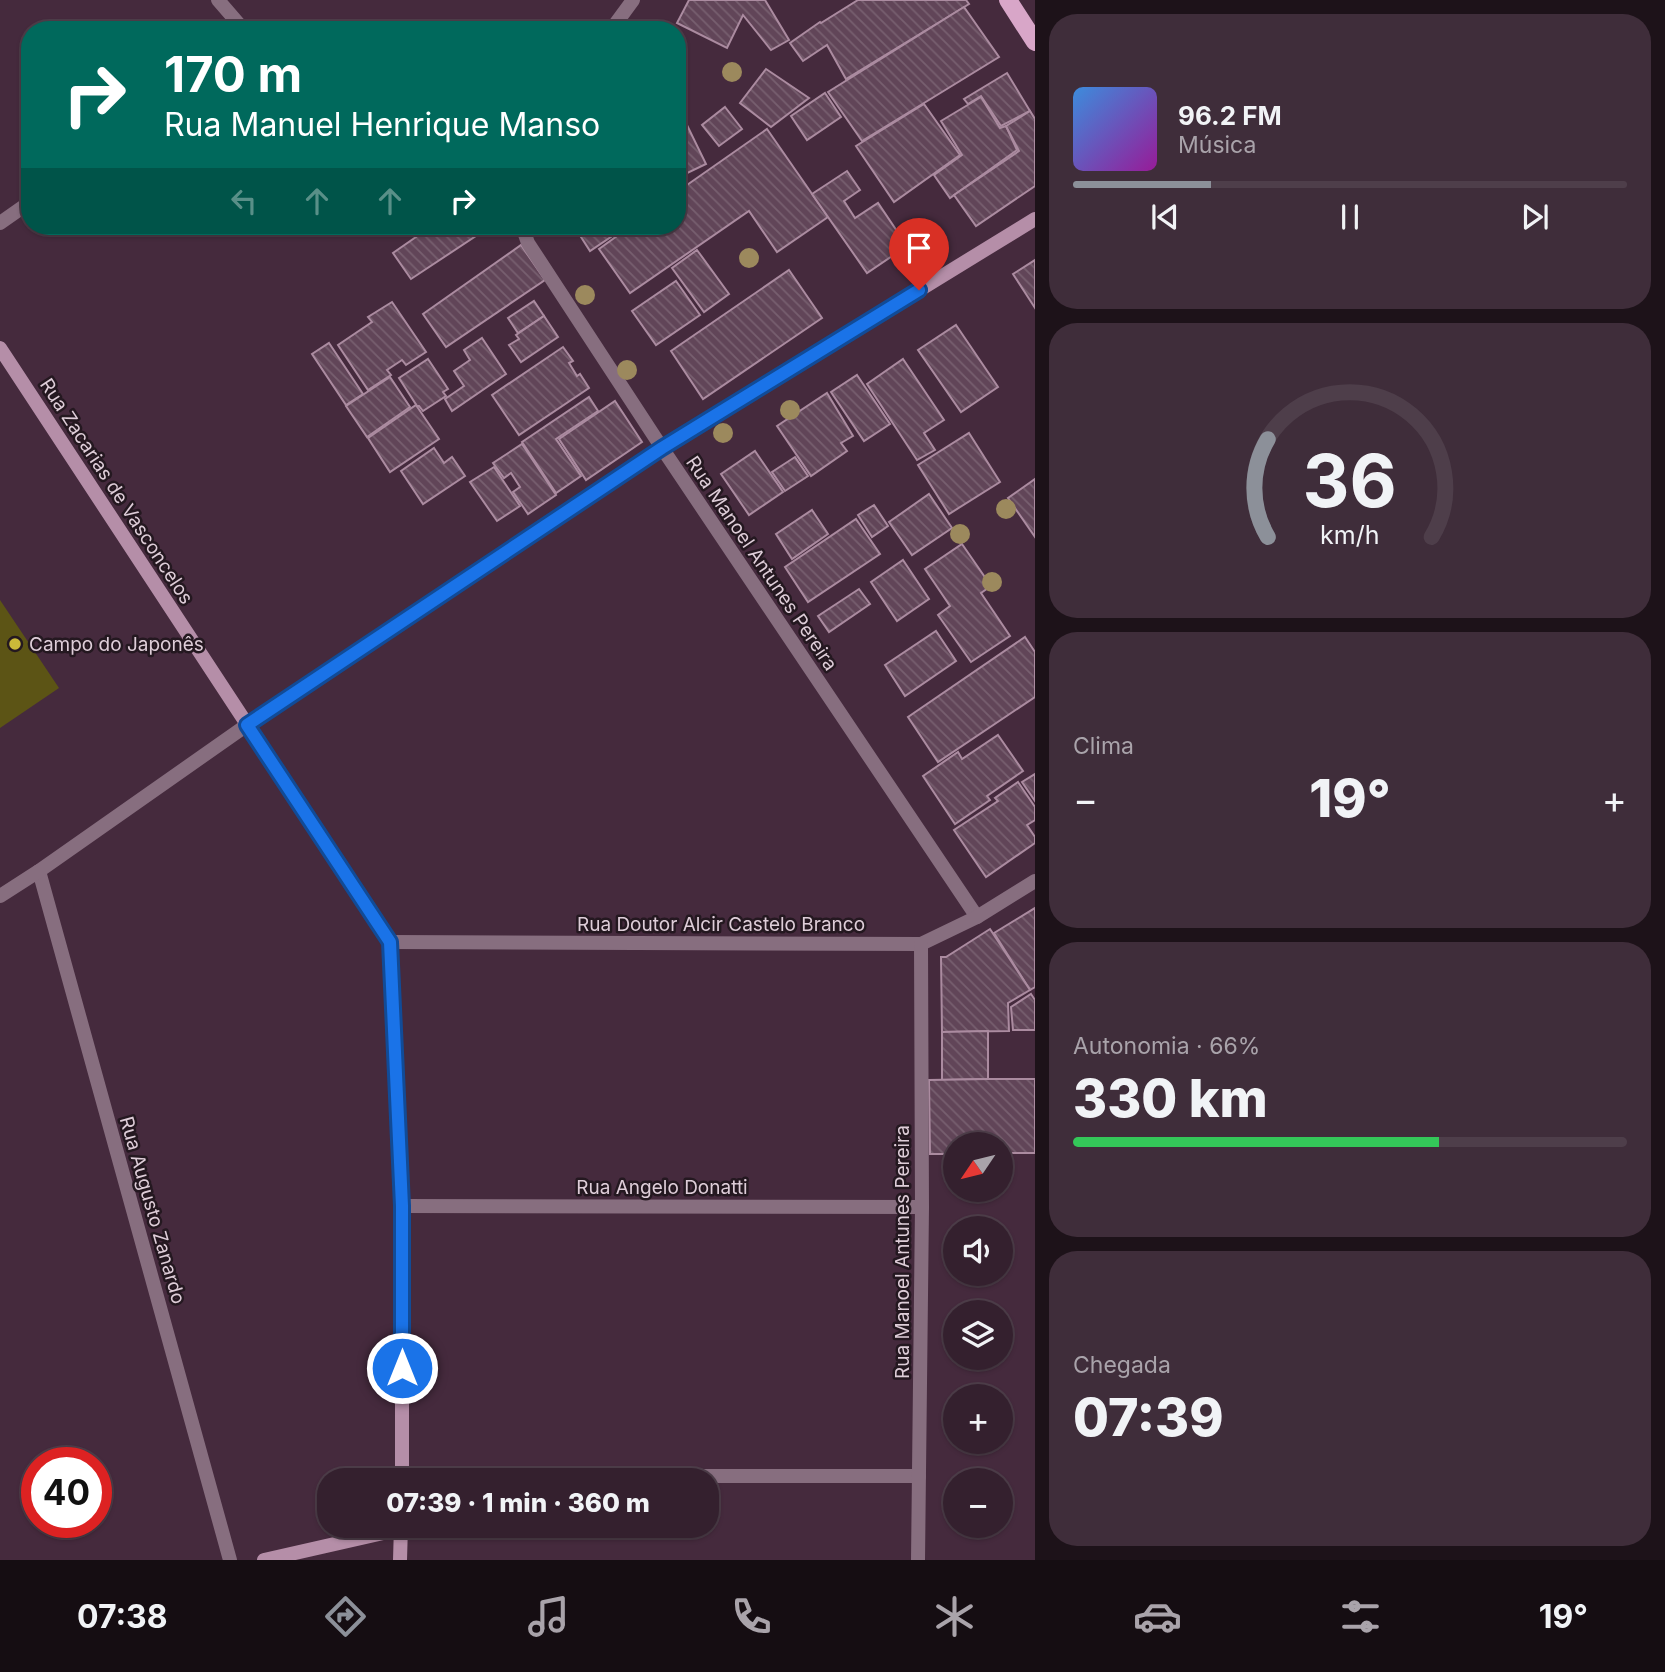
<!DOCTYPE html>
<html lang="pt">
<meta charset="utf-8">
<style>
:root{--surface:#34202e;--page:#3f2d3a;--text:#f1f3f6;--muted:#a9a3aa;--line:#4e3e4a;--accent:#8c9099}
body{margin:0;font-family:Inter,sans-serif;background:var(--page);color:var(--text);height:100vh;display:flex;flex-direction:column;font-size:26px;white-space:nowrap}
*{box-sizing:border-box;margin:0}
p{font-size:23px;color:var(--muted)}
.icon{flex:none;width:38px;height:38px;fill:none;stroke:currentColor;stroke-width:2;stroke-linecap:round;stroke-linejoin:round}
.map{position:relative;flex:1;overflow:hidden}
.details{display:flex;flex-direction:column;gap:14px;padding:14px;background:#1d1219;width:630px}
.details>*{flex:none}
.guide{position:absolute;left:21px;top:21px;width:665px;height:214px;border-radius:28px;box-shadow:0 2px 5px #0004,0 0 0 2px var(--line);background:#00695c;color:#fff;overflow:hidden}
.needle{width:46px;rotate:235deg}
.controls{position:absolute;left:943px;top:1132px;display:grid;gap:14px}
.controls a{display:grid;place-items:center;width:70px;height:70px;border-radius:50%;background:var(--surface);box-shadow:0 2px 5px #0004,0 0 0 2px var(--line);font-size:35px}
.speed{position:absolute;left:21px;top:1447px;display:flex;gap:14px;font-size:35px;font-weight:700;text-align:center}
.speed>*{display:grid;place-content:center;width:91px;height:91px;border-radius:50%;background:var(--surface);box-shadow:0 2px 5px #0004,0 0 0 2px var(--line);line-height:1}
.speed .limit{border:10px solid #d22;background:#fff;color:#111}
.pin{position:absolute;display:grid;place-items:center;width:60px;height:60px;color:#fff;margin:-72px -30px;border-radius:50% 50% 50% 0;rotate:-45deg;box-shadow:0 0 7px #0007}
.pin .icon{rotate:45deg}
.me{position:absolute;width:77px;margin:-38px;rotate:0deg;stroke-linejoin:round;filter:drop-shadow(0 0 5px #0008)}
.turn{display:flex;align-items:center;gap:24px;height:147px;padding:0 28px;font-size:32px}
.turn .icon{width:91px;height:91px;stroke-width:2.5}
.turn b{display:block;font-size:49px;line-height:60px}
.lanes{display:flex;align-items:center;height:66px;padding:0 28px;background:#0003;justify-content:center;gap:35px;direction:ltr}
.lanes .off{opacity:.35}
.big{font-size:52px;font-weight:800;line-height:1.1}
.details .tile{flex:1;display:flex;flex-direction:column;justify-content:center;gap:10px;min-width:0;padding:0 24px;border-radius:28px;background:var(--page)}
.details .dial{align-items:center;gap:0}
.dial svg{height:182px;overflow:visible;fill:none;stroke:var(--line);stroke-width:7;stroke-linecap:round;text-anchor:middle}
.dial text{fill:var(--text);stroke:none}
.song{display:flex;align-items:center;gap:21px}
.cover{width:84px;height:84px;border-radius:10px;background:linear-gradient(135deg,hsl(210 70% 55%),hsl(300 70% 35%))}
.played{height:7px;border-radius:4px;background:linear-gradient(90deg,var(--accent) 25%,var(--line) 25%)}
.keys{display:flex;justify-content:space-around;direction:ltr}
.heat{display:flex;justify-content:space-between;align-items:center;font-size:38px;direction:ltr}
.charge{height:10px;border-radius:5px;background:linear-gradient(90deg,#34c759 66%,var(--line) 0)}
.trip{position:absolute;left:317px;top:1468px;width:402px;height:70px;border-radius:28px;background:var(--surface);box-shadow:0 2px 5px #0004,0 0 0 2px var(--line);font-weight:800;line-height:70px;text-align:center}
.dock{display:flex;height:112px;justify-content:space-around;align-items:center;background:#150d12;color:var(--muted)}
.dock .icon{width:49px;height:49px}
.dock .active{color:var(--accent)}
.dock b{font-size:32px;color:var(--text)}
main{display:flex;flex:1;min-height:0}
.map>svg:first-child{display:block}
</style>
<main>
<div class="map">
<svg width="1035" height="1560" viewBox="0 0 1035 1560">
<defs>
<pattern id="building-back-hatch" width="6" height="6" patternUnits="userSpaceOnUse" patternTransform="scale(1.75)"><rect width="6" height="6" fill="#614558"/><path d="M-1 5l2 2M0 0l6 6M5-1l2 2" fill="none" stroke="#775f6f"/></pattern>
</defs>
<rect width="100%" height="100%" fill="#452a3d"/>
<polygon fill="#5c5415" points="0,600 59,688 0,728"/>
<g fill="url(#building-back-hatch)" stroke="#ab8ba0" stroke-width="2">
<polygon points="689,0 765,0 789,40 771,50 743,15 727,48 677,23"/>
<polygon points="858,0 966,0 969,4 846,79 827,45 803,61 790,43 820,22 821,23"/>
<polygon points="964,7 999,57 862,141 828,92"/>
<polygon points="766,69 809,98 771,127 740,103"/>
<polygon points="1007,73 1030,111 1001,126 981,96 968,104 964,99"/>
<polygon points="825,93 841,117 807,140 791,116"/>
<polygon points="981,97 1000,128 1006,126 1017,150 950,198 934,175 962,155 941,121"/>
<polygon points="924,104 960,155 894,202 856,146"/>
<polygon points="725,107 742,129 719,146 702,125"/>
<polygon points="1030,111 1035,119 1035,186 976,226 954,195 1019,151 1006,126"/>
<polygon points="684,119 706,164 677,178 677,122"/>
<polygon points="767,129 828,217 777,252 749,211 630,293 599,249 631,226 677,226 677,192"/>
<polygon points="847,171 860,190 844,201 855,218 878,203 907,246 867,273 812,194"/>
<polygon points="423,226 491,226 411,279 393,253 426,230"/>
<polygon points="574,226 627,226 590,251"/>
<polygon points="521,245 545,280 446,347 423,314"/>
<polygon points="697,250 729,294 704,312 672,268"/>
<polygon points="1035,260 1035,308 1013,274"/>
<polygon points="789,270 822,318 703,399 671,351"/>
<polygon points="676,281 700,315 656,345 632,311"/>
<polygon points="534,301 544,316 518,333 508,318"/>
<polygon points="392,302 426,352 406,365 402,360 387,370 391,375 368,390 338,345 372,322 368,317"/>
<polygon points="544,316 558,337 521,362 509,345 519,339 516,335"/>
<polygon points="956,325 998,387 961,412 918,350"/>
<polygon points="482,338 506,374 452,411 445,399 464,386 454,371 470,360 464,350"/>
<polygon points="329,343 363,394 346,405 312,354"/>
<polygon points="563,347 573,361 569,363 577,376 580,374 589,388 519,435 492,395"/>
<polygon points="428,359 448,389 443,392 446,396 423,411 419,406 417,406 399,378"/>
<polygon points="903,359 944,420 924,433 935,450 917,460 867,384"/>
<polygon points="857,375 890,424 864,441 831,392"/>
<polygon points="390,377 410,407 367,437 346,406"/>
<polygon points="827,393 853,436 841,443 847,451 811,476 777,426"/>
<polygon points="589,397 598,411 556,439 581,476 556,493 522,442"/>
<polygon points="615,401 642,442 586,480 559,439"/>
<polygon points="416,405 439,439 390,472 368,438"/>
<polygon points="969,433 1000,482 949,514 918,465"/>
<polygon points="522,444 556,495 528,514 513,492 520,487 511,473 504,478 493,463"/>
<polygon points="434,448 444,463 452,457 465,476 423,504 401,471"/>
<polygon points="755,451 783,492 749,515 721,474"/>
<polygon points="795,457 808,476 785,491 772,472"/>
<polygon points="494,467 520,506 497,521 470,482"/>
<polygon points="1035,479 1035,537 1008,498"/>
<polygon points="929,494 952,528 912,555 889,522"/>
<polygon points="874,505 888,526 872,537 858,515"/>
<polygon points="812,510 828,534 792,559 776,534"/>
<polygon points="856,519 880,554 808,602 785,567"/>
<polygon points="962,544 991,586 981,593 1010,636 971,662 938,615 950,606 925,569"/>
<polygon points="903,560 929,599 897,621 871,582"/>
<polygon points="859,589 870,604 829,632 818,616"/>
<polygon points="936,631 956,661 905,696 885,665"/>
<polygon points="1025,637 1035,652 1035,697 938,762 908,717"/>
<polygon points="998,735 1023,771 987,796 990,800 955,824 923,776 958,752 962,759"/>
<polygon points="1035,774 1035,801 1022,782"/>
<polygon points="1018,782 1035,807 1035,820 1027,825 1035,837 1035,843 986,877 954,830 998,801 995,798"/>
<polygon points="1035,908 1035,987 1030,990 994,933"/>
<polygon points="990,929 1030,990 1008,1003 1009,1031 942,1032 941,957 946,957"/>
<polygon points="1031,994 1035,1000 1035,1030 1013,1030 1011,1007"/>
<polygon points="988,1031 988,1079 942,1080 942,1032"/>
<polygon points="988,1079 1035,1079 1035,1153 1001,1153 1001,1144 956,1144 956,1154 930,1154 929,1080"/>
</g>
<g fill="none" stroke-linecap="round" stroke-linejoin="round">
<g stroke="#876e7f" stroke-width="14">
<polyline points="218,0 244,30"/>
<polyline points="611,30 633,0"/>
<polyline points="0,223 30,202"/>
<polyline points="522,226 528,243 662,448 977,917"/>
<polyline points="39,871 230,1560"/>
<polyline points="0,896 39,871 247,725"/>
<polyline points="390,942 921,944 977,917 1035,881"/>
<polyline points="402,1206 922,1207"/>
<polyline points="402,1476 919,1476"/>
<polyline points="918,1560 922,1207 921,944"/>
</g>
<g stroke="#b58ea8" stroke-width="14">
<polyline points="0,348 390,942 402,1206 402,1480"/>
<polyline points="247,725 662,448 1035,219"/>
<polyline points="264,1560 401,1529"/>
<polyline points="400,1560 401,1526"/>
</g>
<polyline stroke="#d8a6c8" stroke-width="18" points="1008,0 1035,42"/>
</g>
<g fill="#9c895d">
<circle cx="732" cy="72" r="10"/>
<circle cx="749" cy="258" r="10"/>
<circle cx="585" cy="295" r="10"/>
<circle cx="627" cy="370" r="10"/>
<circle cx="790" cy="410" r="10"/>
<circle cx="723" cy="433" r="10"/>
<circle cx="1006" cy="509" r="10"/>
<circle cx="960" cy="534" r="10"/>
<circle cx="992" cy="582" r="10"/>
</g>
<g fill="none" stroke-linecap="round" stroke-linejoin="round">
<g stroke="#114b97" stroke-width="18">
<polyline id="route" points="402,1368 402,1206 390,942 247,725 662,448 919,290"/>
</g>
<use href="#route" stroke="#1a73e8" stroke-width="12"/>
</g>
<circle fill="#cbba39" stroke="#241820" stroke-width="2.5" cx="15" cy="644" r="7"/>
<g text-anchor="middle" stroke-width="5" stroke-linejoin="round" paint-order="stroke">
<g font-size="19" fill="#decdd8" stroke="#241820">
<text transform="translate(117 491) rotate(57)" y="7">Rua Zacarias de Vasconcelos</text>
<text transform="translate(762 563) rotate(56)" y="7">Rua Manoel Antunes Pereira</text>
<text x="721" y="931">Rua Doutor Alcir Castelo Branco</text>
<text x="662" y="1194">Rua Angelo Donatti</text>
<text transform="translate(153 1210) rotate(74)" y="7">Rua Augusto Zanardo</text>
<text transform="translate(902 1252) rotate(-90)" y="7">Rua Manoel Antunes Pereira</text>
</g>
<g font-size="19" fill="#decdd8" stroke="#241820" text-anchor="start">
<text x="29" y="651">Campo do Japonês</text>
</g>
</g>
</svg>
<div class="controls">
<a><svg class="needle" viewBox="-14 -14 28 28"><path d="M0-13l5 13h-10z" fill="#e53935"/><path d="M0 13l5-13h-10z" fill="#a9a3aa"/></svg></a>
<a><svg class="icon" aria-label="sound" viewBox="0 0 24 24"><path d="M4 9h4l5-4v14l-5-4H4zM17 9q2 3 0 6"/></svg></a>
<a><svg class="icon" aria-label="layers" viewBox="0 0 24 24"><path d="M12 4l9 5-9 5-9-5zM3 14l9 5 9-5"/></svg></a>
<a>+</a>
<a>−</a>
</div>
<div class="speed"><div class="limit">40</div></div>
<div class="pin" style="left:919px;top:290px;background:#d93025"><svg class="icon" aria-label="arrive" viewBox="0 0 24 24"><path d="M6 21V4h12l-3 4 3 4H6"/></svg></div>
<svg class="me" style="left:402px;top:1368px" viewBox="-20 -20 40 40"><circle r="17" fill="#1a73e8" stroke="#fff" stroke-width="3"/><path d="M0-11L8 9 0 5-8 9z" fill="#fff"/></svg>
<div class="trip">07:39 · 1 min · 360 m</div>
<div class="guide">
<div class="turn"><svg class="icon" aria-label="right" viewBox="0 0 24 24"><path d="M7 20v-9h11M14 6l5 5-5 5"/></svg><div><b>170 m</b>Rua Manuel Henrique Manso</div></div>
<div class="lanes"><svg class="icon off" aria-label="left" viewBox="0 0 24 24"><path d="M17 20v-9H6M10 6l-5 5 5 5"/></svg><svg class="icon off" aria-label="ahead" viewBox="0 0 24 24"><path d="M12 20V5M6 11l6-6 6 6"/></svg><svg class="icon off" aria-label="ahead" viewBox="0 0 24 24"><path d="M12 20V5M6 11l6-6 6 6"/></svg><svg class="icon" aria-label="right" viewBox="0 0 24 24"><path d="M7 20v-9h11M14 6l5 5-5 5"/></svg></div>
</div>
</div>
<section class="details">
<div class="tile">
<div class="song"><i class="cover"></i><div><b>96.2 FM</b><p>Música</p></div></div>
<div class="played"></div>
<div class="keys"><svg class="icon" aria-label="previous" viewBox="0 0 24 24"><path d="M18 5L8 12l10 7zM5 5v14"/></svg><svg class="icon" aria-label="pause" viewBox="0 0 24 24"><path d="M8 5v14M16 5v14"/></svg><svg class="icon" aria-label="next" viewBox="0 0 24 24"><path d="M6 5l10 7-10 7zM19 5v14"/></svg></div>
</div>
<div class="tile dial"><svg viewBox="0 0 100 80">
<path d="M14 69A42 42 0 1 1 86 69"/>
<path d="M14 69A42 42 0 0 1 14 26" stroke="#8c9099"/>
<text x="50" y="56" font-size="32" font-weight="700">36</text>
<text x="50" y="72" font-size="11">km/h</text>
</svg></div>
<div class="tile"><p>Clima</p>
<div class="heat"><a>−</a><b class="big">19°</b><a>+</a></div>
</div>
<div class="tile"><p>Autonomia · 66%</p><b class="big">330 km</b><div class="charge"></div></div>
<div class="tile"><p>Chegada</p><b class="big">07:39</b></div>
</section>
</main>
<nav class="dock">
<b>07:38</b>
<svg class="icon active" aria-label="directions" viewBox="0 0 24 24"><path d="M12 3l9 9-9 9-9-9zM9 14v-3h6M13 9l2 2-2 2"/></svg>
<svg class="icon" aria-label="music" viewBox="0 0 24 24"><path d="M9 18V5l10-2v13"/><circle cx="6" cy="18" r="3"/><circle cx="16" cy="16" r="3"/></svg>
<svg class="icon" aria-label="phone" viewBox="0 0 24 24"><path d="M5 4h4l2 5-3 2q2 4 5 5l2-3 5 2v4C11 20 4 13 5 4z"/></svg>
<svg class="icon" aria-label="climate" viewBox="0 0 24 24"><path d="M12 3v18M4 7l16 10M4 17L20 7"/></svg>
<svg class="icon" aria-label="car" viewBox="0 0 24 24"><path d="M5 17H2v-5l4-1 3-4h7l3 4 3 1v5h-3M9 17h6M6 11h13"/><circle cx="7" cy="17" r="2"/><circle cx="17" cy="17" r="2"/></svg>
<svg class="icon" aria-label="filters" viewBox="0 0 24 24"><path d="M4 7h16M4 17h16"/><circle cx="9" cy="7" r="2"/><circle cx="15" cy="17" r="2"/></svg>
<b>19°</b>
</nav>
